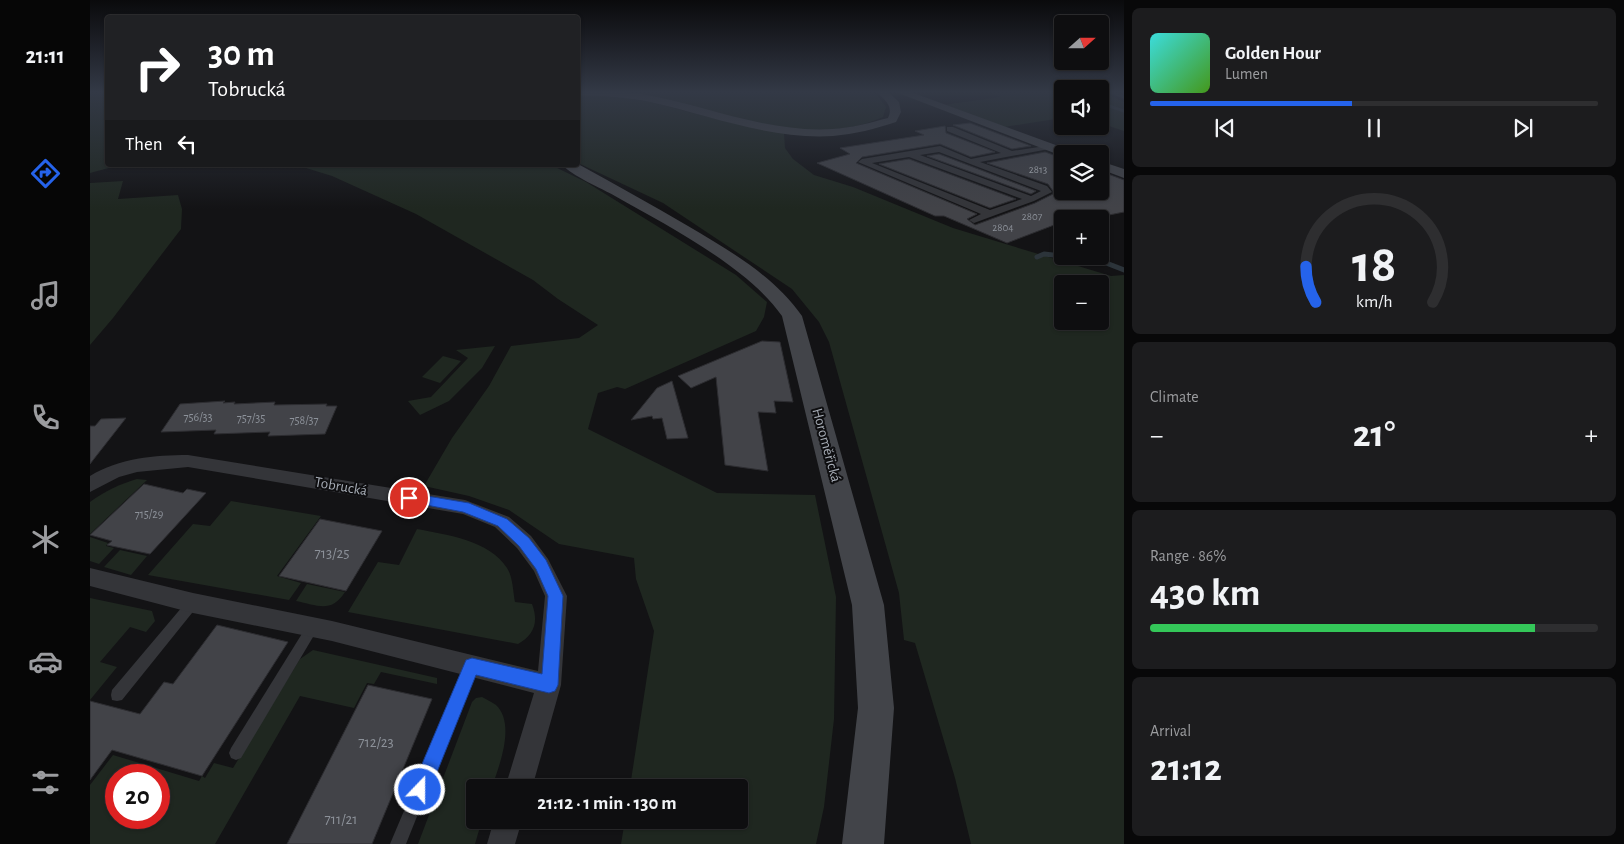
<!DOCTYPE html>
<meta charset="utf-8">
<style>
:root{--surface:#0e0e10;--page:#1c1c1e;--text:#f1f3f6;--muted:#9b9c9f;--line:#2e2e30;--accent:#2563eb}
body{margin:0;font-family:"Alegreya Sans",sans-serif;background:var(--page);color:var(--text);height:100vh;display:flex;flex-direction:column;font-size:19px;white-space:nowrap}
*{box-sizing:border-box;margin:0}
p{font-size:16px;color:var(--muted)}
.icon{flex:none;width:28px;height:28px;fill:none;stroke:currentColor;stroke-width:2;stroke-linecap:round;stroke-linejoin:round}
.map{position:relative;flex:1;overflow:hidden}
.sheet{display:flex;flex-direction:column;gap:8px;padding:8px;background:#080809;width:500px}
.sheet>*{flex:none}
.banner{position:absolute;left:15px;top:15px;width:475px;height:152px;border-radius:5px;box-shadow:0 1px 4px #0004,0 0 0 1px var(--line);background:#202124;color:#fff;overflow:hidden}
.needle{width:32px;rotate:69deg}
.fabs{position:absolute;left:964px;top:15px;display:grid;gap:10px}
.fabs a{display:grid;place-items:center;width:55px;height:55px;border-radius:5px;background:var(--surface);box-shadow:0 1px 4px #0004,0 0 0 1px var(--line);font-size:25px}
.speed{position:absolute;left:15px;top:764px;display:flex;gap:10px;font-size:25px;font-weight:700;text-align:center}
.speed>*{display:grid;place-content:center;width:65px;height:65px;border-radius:50%;background:var(--surface);box-shadow:0 1px 4px #0004,0 0 0 1px var(--line);line-height:1}
.speed .limit{border:8px solid #d22;background:#fff;color:#111}
.pin{position:absolute;display:grid;place-items:center;width:42px;height:42px;color:#fff;margin:-21px;border:2px solid #fff;border-radius:50%;box-shadow:0 1px 5px #0007}
.me{position:absolute;width:55px;margin:-28px;rotate:22deg;stroke-linejoin:round;filter:drop-shadow(0 0 4px #0008)}
.turn{display:flex;align-items:center;gap:18px;height:105px;padding:0 20px;font-size:22px}
.turn .icon{width:65px;height:65px;stroke-width:2.5}
.turn b{display:block;font-size:35px;line-height:42px}
.then{display:flex;align-items:center;height:48px;padding:0 20px;background:#0003;gap:10px;font-size:19px}
.big{font-size:38px;font-weight:700;line-height:1.1}
.sheet .tile{flex:1;display:flex;flex-direction:column;justify-content:center;gap:8px;min-width:0;padding:0 18px;border-radius:8px;background:var(--page)}
.sheet .dial{align-items:center;gap:0}
.dial svg{height:130px;overflow:visible;fill:none;stroke:var(--line);stroke-width:7;stroke-linecap:round;text-anchor:middle}
.dial text{fill:var(--text);stroke:none}
.song{display:flex;align-items:center;gap:15px}
.cover{width:60px;height:60px;border-radius:8px;background:linear-gradient(135deg,hsl(180 70% 55%),hsl(100 70% 35%))}
.played{height:5px;border-radius:2px;background:linear-gradient(90deg,var(--accent) 45%,var(--line) 45%)}
.keys{display:flex;justify-content:space-around;direction:ltr}
.heat{display:flex;justify-content:space-between;align-items:center;font-size:28px;direction:ltr}
.charge{height:8px;border-radius:4px;background:linear-gradient(90deg,#34c759 86%,var(--line) 0)}
.trip{position:absolute;left:376px;top:779px;width:282px;height:50px;border-radius:5px;background:var(--surface);box-shadow:0 1px 4px #0004,0 0 0 1px var(--line);font-weight:700;line-height:50px;text-align:center}
main{display:flex;flex:1;min-height:0}
.tabs{display:flex;flex-direction:column;width:90px;justify-content:space-around;align-items:center;background:#060606;color:var(--muted)}
.tabs .icon{width:35px;height:35px}
.tabs .active{color:var(--accent)}
.tabs b{font-size:22px;color:var(--text)}
.map>svg:first-child{display:block}
</style>
<main>
<nav class="tabs">
<b>21:11</b>
<svg class="icon active" aria-label="directions" viewBox="0 0 24 24"><path d="M12 3l9 9-9 9-9-9zM9 14v-3h6M13 9l2 2-2 2"/></svg>
<svg class="icon" aria-label="music" viewBox="0 0 24 24"><path d="M9 18V5l10-2v13"/><circle cx="6" cy="18" r="3"/><circle cx="16" cy="16" r="3"/></svg>
<svg class="icon" aria-label="phone" viewBox="0 0 24 24"><path d="M5 4h4l2 5-3 2q2 4 5 5l2-3 5 2v4C11 20 4 13 5 4z"/></svg>
<svg class="icon" aria-label="climate" viewBox="0 0 24 24"><path d="M12 3v18M4 7l16 10M4 17L20 7"/></svg>
<svg class="icon" aria-label="car" viewBox="0 0 24 24"><path d="M5 17H2v-5l4-1 3-4h7l3 4 3 1v5h-3M9 17h6M6 11h13"/><circle cx="7" cy="17" r="2"/><circle cx="17" cy="17" r="2"/></svg>
<svg class="icon" aria-label="filters" viewBox="0 0 24 24"><path d="M4 7h16M4 17h16"/><circle cx="9" cy="7" r="2"/><circle cx="15" cy="17" r="2"/></svg>
</nav>
<div class="map">
<svg width="1034" height="844" viewBox="0 0 1034 844">
<rect width="100%" height="100%" fill="#131315"/>
<g fill="#1f2720" fill-rule="evenodd">
<polygon points="0,91 17,91 18,165 30,165 0,173"/>
<path d="M519 91H784L796 107 793 117C709 155 605 99 519 91Z"/>
<polygon points="894,91 972,91 972,118 914,127 853,105 910,97"/>
<polygon points="1010,91 1034,102 1034,131 1010,123"/>
<path d="M488 95C512 95 536 97 560 102 605 113 648 126 694 133L695 148 703 159 724 175 763 187 863 228 1021 276 1034 275V844H881L865 778 825 643 814 640 809 593 739 342 729 322 702 289 573 203 488 163ZM972 284H1010V321H972Z"/>
<polygon points="161,165 461,165 496,182 646,275 677,302 674,317 666,331 535,389 527,387 508,393 498,429 627,493 725,495 746,597 744,719 734,807 726,844 531,844 535,820 650,820 650,788 540,787 564,631 546,579 544,558 469,544 419,510 379,496 334,486 362,438 399,386 421,346 489,338 508,325 468,299 443,280 326,214 242,176 216,168"/>
<polygon points="33,181 28,199 88,195 92,209 91,229 23,318 0,345 0,183"/>
<polygon points="405,346 392,368 359,401 330,415 318,401 341,397 378,358 366,350"/>
<polygon points="353,356 371,361 350,383 332,377"/>
<path d="M47 479 57 480 0 534V502C15 491 30 484 47 479Z"/>
<polygon points="141,501 231,516 187,576 211,583 199,600 58,575 103,524 120,526"/>
<path d="M327 529C357 535 399 540 417 568 423 577 423 592 425 602L442 604C449 622 444 635 428 644L258 612 288 562 309 565Z"/>
<polygon points="0,537 18,543 16,546 24,548 9,564 0,561"/>
<polygon points="30,550 57,556 41,575 14,567"/>
<path d="M217 584 255 592C241 614 227 605 206 601Z"/>
<polygon points="0,598 62,611 65,621 56,632 40,627 10,662 27,667 0,700"/>
<path d="M223 650 347 678V684L291 672 284 684 277 683 264 708 210 696 125 844H0V785L23 755 109 781 112 776 115 778 124 763 143 768 210 659ZM26 775H69V818H26Z"/>
<path d="M392 697C397 700 402 702 406 705 426 724 409 766 402 787L385 788V820H392L385 844H328L382 702 386 698Z"/>
</g>
<g fill="none" stroke-linecap="round" stroke-linejoin="round">
<g stroke="#2c343a" stroke-width="3">
<polyline points="970,91 972,92"/>
<polyline points="1019,91 1034,97"/>
<polyline points="1010,103 1034,111"/>
</g>
<g stroke="#2c343a" stroke-width="5">
<polyline points="947,257 954,254 972,256"/>
<polyline points="996,259 1011,261 1034,270"/>
</g>
</g>
<g fill="#424348" stroke="#2d2d31">
<polygon points="880,123 941,146 922,149 863,125"/>
<polygon points="855,126 856,133 905,152 881,157 850,144 772,157 766,163 887,214 877,219 885,225 945,203 963,194 963,191 958,184 897,163 955,152 972,158 972,191 1010,191 1010,171 1034,180 1034,212 1019,215 1005,210 981,219 972,219 972,222 917,243 854,216 845,216 727,163 760,154 750,148 834,135 825,131"/>
<polygon points="849,154 946,191 941,194 837,156"/>
<polygon points="819,159 926,199 900,208 789,164"/>
<polygon points="672,341 690,342 703,402 684,401 686,413 668,412 678,471 635,465 626,377 601,388 588,376"/>
<polygon points="582,381 598,438 577,439 572,418 563,419 562,416 541,420 567,388"/>
<polygon points="135,401 133,403 145,402 144,404 185,402 184,405 237,404 236,406 247,406 235,434 178,436 180,432 124,434 126,430 71,432 90,404"/>
<polygon points="36,418 0,464 0,426 5,426 11,419"/>
<polygon points="54,484 93,493 97,489 116,493 60,554 17,545 22,541 0,535"/>
<polygon points="230,519 292,531 256,591 189,576"/>
<polygon points="127,625 198,642 112,776 22,750 0,780 0,701 50,714 74,682 83,684"/>
<polygon points="278,685 342,699 282,844 197,844"/>
</g>
<g fill="none" stroke-linecap="round" stroke-linejoin="round">
<g fill="#343539" fill-rule="evenodd">
<polygon points="102,599 106,600 108,604 106,608 32,700 27,701 22,700 21,695 22,690 98,600"/>
<polygon points="222,622 226,624 228,628 226,632 151,758 146,760 141,758 139,753 141,748 218,624"/>
<polygon points="381,660 385,662 387,666 316,844 300,844 377,662"/>
</g>
<g fill="#343539" fill-rule="evenodd">
<path d="M857 127H863L922 151 962 145V149H959L890 162 957 186 962 192 944 201 884 223 879 220 891 214 768 162 772 159 850 146 881 159 911 153 857 131ZM849 152 951 191 941 196 830 155ZM819 157 932 199 900 210 782 163Z"/>
<path d="M98 455 375 500 419 517 441 536 458 559 477 596 471 685 442 788H415L444 693 242 641 103 613 0 586V568L103 593 242 621 448 671 455 596 444 571 427 548 405 527 373 514 98 467 47 472 29 477 0 492V476C29 458 65 455 98 455Z"/>
<polygon points="404,820 432,820 425,844 397,844"/>
</g>
<g fill="#424449" fill-rule="evenodd">
<path d="M488 91C509 91 530 91 552 94 615 105 677 133 742 129 761 128 779 123 798 118 804 105 794 100 786 91H797L809 102 811 112 806 122C785 129 765 134 743 136 681 140 619 115 560 102 536 97 512 96 488 95Z"/>
<polygon points="803,91 818,91 982,151 984,154 972,154 972,156"/>
<polygon points="1010,161 1034,169 1034,178 1010,169"/>
<path d="M488 164C525 184 562 205 598 226 640 251 683 275 712 316L794 605 804 708 794 844H752L768 708 762 605 692 316C658 267 578 226 525 196 513 189 480 175 473 165Z"/>
</g>
</g>
<linearGradient id="sky" x2="0" y2="1"><stop stop-color="#0a0a0c"/><stop offset="0.44" stop-color="#333946"/><stop offset="1" stop-color="#333946" stop-opacity="0"/></linearGradient>
<rect width="1034" height="209" fill="url(#sky)"/>
<polygon fill="#2563eb" stroke="#184099" points="319,493 379,503 417,519 439,538 456,560 473,596 468,685 465,691 459,693 386,675 337,797 330,800 323,797 321,790 376,660 382,658 452,674 458,596 446,569 429,546 408,526 373,512 315,501 313,498 315,494"/>
<g text-anchor="middle" stroke-width="4" stroke-linejoin="round" paint-order="stroke">
<g font-size="11" fill="#8c9199">
<text x="948" y="173">2813</text>
<text x="942" y="220">2807</text>
<text x="913" y="231">2804</text>
</g>
<g font-size="12" fill="#8c9199">
<text x="108" y="421">756/33</text>
<text x="161" y="422">757/35</text>
<text x="214" y="424">758/37</text>
<text x="59" y="518">715/29</text>
</g>
<g font-size="15" fill="#a5abb4" stroke="#0e0e10">
<text transform="translate(737 445) rotate(75)" y="5">Horoměřická</text>
<text transform="translate(251 486) rotate(10)" y="5">Tobrucká</text>
</g>
<g font-size="15" fill="#8c9199">
<text x="242" y="558">713/25</text>
<text x="286" y="747">712/23</text>
<text x="251" y="824">711/21</text>
</g>
</g>
</svg>
<div class="fabs">
<a><svg class="needle" viewBox="-14 -14 28 28"><path d="M0-13l5 13h-10z" fill="#e53935"/><path d="M0 13l5-13h-10z" fill="#9b9c9f"/></svg></a>
<a><svg class="icon" aria-label="sound" viewBox="0 0 24 24"><path d="M4 9h4l5-4v14l-5-4H4zM17 9q2 3 0 6"/></svg></a>
<a><svg class="icon" aria-label="layers" viewBox="0 0 24 24"><path d="M12 4l9 5-9 5-9-5zM3 14l9 5 9-5"/></svg></a>
<a>+</a>
<a>−</a>
</div>
<div class="speed"><div class="limit">20</div></div>
<div class="pin" style="left:319px;top:498px;background:#d93025"><svg class="icon" aria-label="arrive" viewBox="0 0 24 24"><path d="M6 21V4h12l-3 4 3 4H6"/></svg></div>
<svg class="me" style="left:330px;top:790px" viewBox="-20 -20 40 40"><circle r="17" fill="#2563eb" stroke="#fff" stroke-width="3"/><path d="M0-11L8 9 0 5-8 9z" fill="#fff"/></svg>
<div class="trip">21:12 · 1 min · 130 m</div>
<div class="banner">
<div class="turn"><svg class="icon" aria-label="right" viewBox="0 0 24 24"><path d="M7 20v-9h11M14 6l5 5-5 5"/></svg><div><b>30 m</b>Tobrucká</div></div>
<div class="then">Then<svg class="icon" aria-label="left" viewBox="0 0 24 24"><path d="M17 20v-9H6M10 6l-5 5 5 5"/></svg></div>
</div>
</div>
<section class="sheet">
<div class="tile">
<div class="song"><i class="cover"></i><div><b>Golden Hour</b><p>Lumen</p></div></div>
<div class="played"></div>
<div class="keys"><svg class="icon" aria-label="previous" viewBox="0 0 24 24"><path d="M18 5L8 12l10 7zM5 5v14"/></svg><svg class="icon" aria-label="pause" viewBox="0 0 24 24"><path d="M8 5v14M16 5v14"/></svg><svg class="icon" aria-label="next" viewBox="0 0 24 24"><path d="M6 5l10 7-10 7zM19 5v14"/></svg></div>
</div>
<div class="tile dial"><svg viewBox="0 0 100 80">
<path d="M14 69A42 42 0 1 1 86 69"/>
<path d="M14 69A42 42 0 0 1 8 47" stroke="#2563eb"/>
<text x="50" y="56" font-size="32" font-weight="700">18</text>
<text x="50" y="72" font-size="11">km/h</text>
</svg></div>
<div class="tile"><p>Climate</p>
<div class="heat"><a>−</a><b class="big">21°</b><a>+</a></div>
</div>
<div class="tile"><p>Range · 86%</p><b class="big">430 km</b><div class="charge"></div></div>
<div class="tile"><p>Arrival</p><b class="big">21:12</b></div>
</section>
</main>
